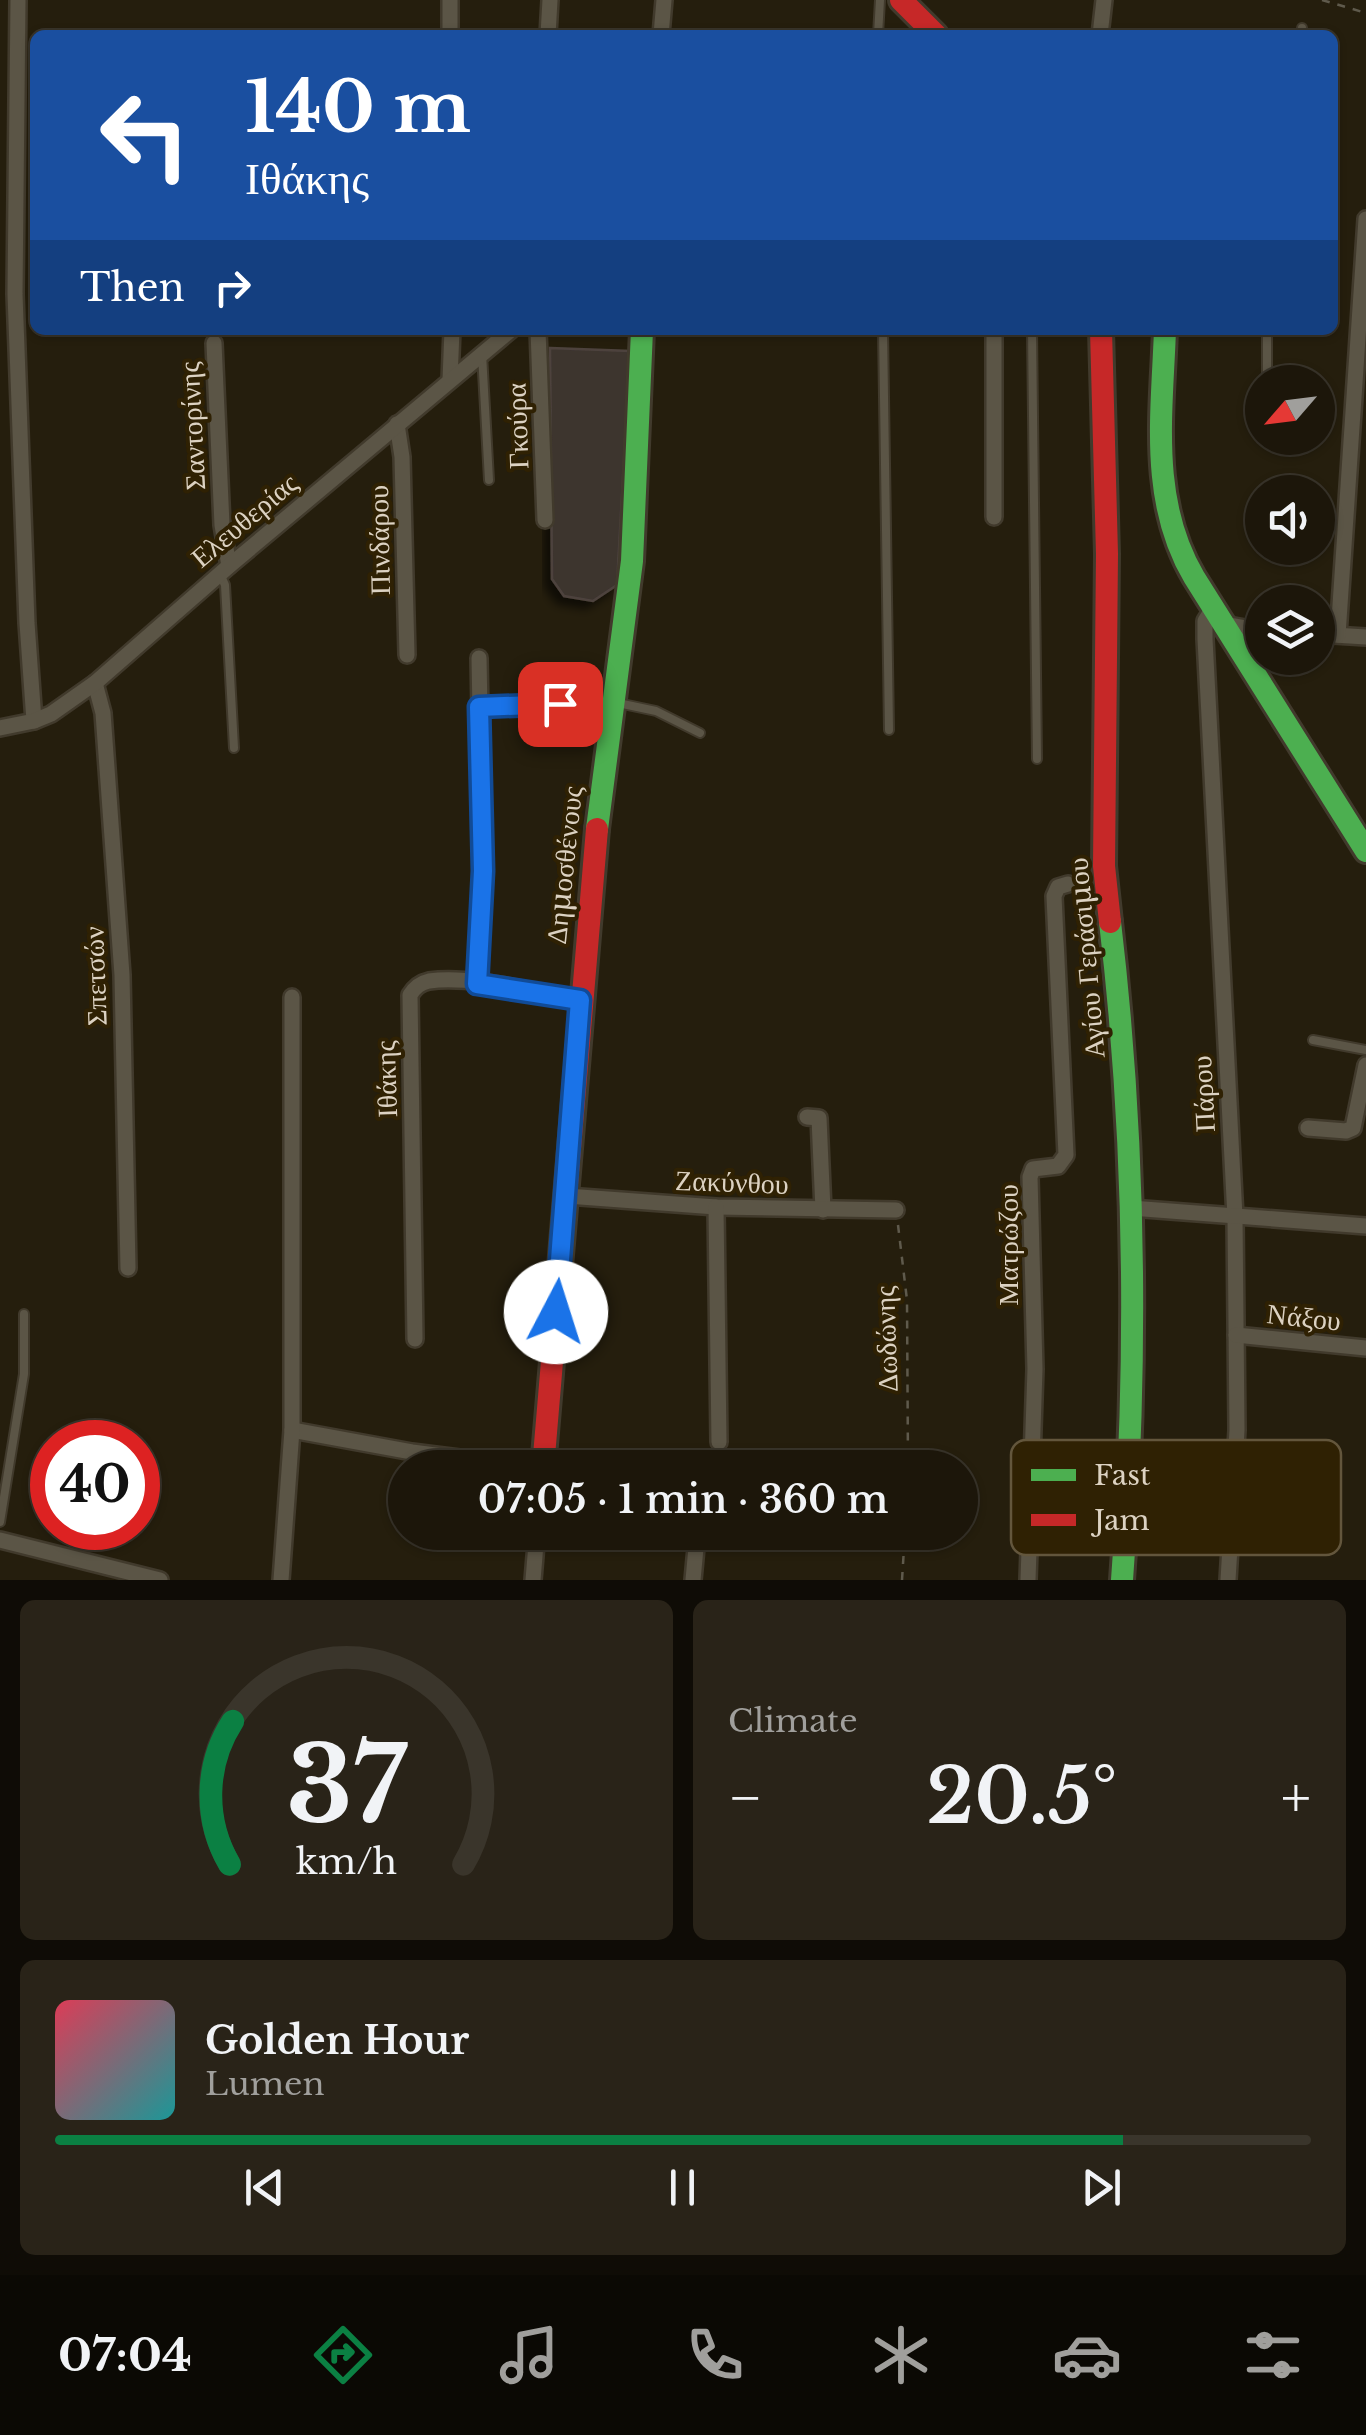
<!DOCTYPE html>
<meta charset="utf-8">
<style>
:root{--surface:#1c160a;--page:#292318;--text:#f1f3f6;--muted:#a09f9c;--line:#3a352b;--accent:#0b8043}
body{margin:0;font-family:"Libre Baskerville",serif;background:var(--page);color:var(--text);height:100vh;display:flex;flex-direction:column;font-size:38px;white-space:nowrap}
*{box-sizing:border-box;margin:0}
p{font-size:32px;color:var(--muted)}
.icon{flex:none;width:55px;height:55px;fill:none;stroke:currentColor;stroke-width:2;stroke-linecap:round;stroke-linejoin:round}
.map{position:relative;height:1580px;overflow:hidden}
.sheet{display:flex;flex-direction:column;gap:20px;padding:20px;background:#0f0c06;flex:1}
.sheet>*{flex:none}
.guide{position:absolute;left:30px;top:30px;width:1308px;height:305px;border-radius:15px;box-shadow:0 2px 8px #0004,0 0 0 2px var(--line);background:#1a4fa0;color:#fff;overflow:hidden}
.needle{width:65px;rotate:242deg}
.fabs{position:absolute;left:1245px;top:365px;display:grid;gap:20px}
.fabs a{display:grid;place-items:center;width:90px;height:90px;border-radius:50%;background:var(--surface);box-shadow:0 2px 8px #0004,0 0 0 2px var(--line);font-size:50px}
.speed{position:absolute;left:30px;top:1420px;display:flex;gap:20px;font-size:50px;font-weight:700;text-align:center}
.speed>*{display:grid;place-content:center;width:130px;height:130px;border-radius:50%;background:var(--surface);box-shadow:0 2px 8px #0004,0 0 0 2px var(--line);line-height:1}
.speed .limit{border:15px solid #d22;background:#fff;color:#111}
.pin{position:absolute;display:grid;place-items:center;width:85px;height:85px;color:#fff;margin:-42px;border-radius:20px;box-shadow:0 5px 15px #0006}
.me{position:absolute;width:110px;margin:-55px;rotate:5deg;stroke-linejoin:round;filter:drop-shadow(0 0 8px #0008)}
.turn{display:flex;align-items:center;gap:35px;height:210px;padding:0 50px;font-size:45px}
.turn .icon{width:130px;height:130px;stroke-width:2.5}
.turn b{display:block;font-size:70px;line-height:85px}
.then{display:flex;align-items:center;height:95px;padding:0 50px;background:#0003;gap:20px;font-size:38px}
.big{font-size:75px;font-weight:600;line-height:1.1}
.sheet .card{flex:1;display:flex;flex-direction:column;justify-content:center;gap:15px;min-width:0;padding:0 35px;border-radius:15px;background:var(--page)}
.sheet .dial{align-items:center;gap:0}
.dial svg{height:260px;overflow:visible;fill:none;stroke:var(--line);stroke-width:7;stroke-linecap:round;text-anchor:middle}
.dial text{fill:var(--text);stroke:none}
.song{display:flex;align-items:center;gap:30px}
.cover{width:120px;height:120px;border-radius:15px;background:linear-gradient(135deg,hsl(350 70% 55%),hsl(180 70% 35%))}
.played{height:10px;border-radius:5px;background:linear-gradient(90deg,var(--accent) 85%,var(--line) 85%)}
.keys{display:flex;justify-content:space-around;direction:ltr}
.heat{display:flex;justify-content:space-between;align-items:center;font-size:55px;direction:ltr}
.sheet .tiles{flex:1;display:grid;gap:20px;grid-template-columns:1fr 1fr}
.card:last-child{grid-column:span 2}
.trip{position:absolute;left:388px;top:1450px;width:590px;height:100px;border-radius:50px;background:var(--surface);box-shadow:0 2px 8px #0004,0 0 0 2px var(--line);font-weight:600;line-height:100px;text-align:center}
.dock{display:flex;height:160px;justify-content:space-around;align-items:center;background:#0b0904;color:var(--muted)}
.dock .icon{width:70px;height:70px}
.dock .active{color:var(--accent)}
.dock b{font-size:45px;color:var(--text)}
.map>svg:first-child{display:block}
</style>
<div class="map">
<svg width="1366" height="1580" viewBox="0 0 1366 1580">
<defs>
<filter id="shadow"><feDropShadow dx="-7" dy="7" stdDeviation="5" flood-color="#0009"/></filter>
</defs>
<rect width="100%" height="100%" fill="#251e0d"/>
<polygon fill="#3d342f" stroke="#4d433e" stroke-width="2.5" filter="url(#shadow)" points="550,348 630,351 617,585 593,601 564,596 552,579"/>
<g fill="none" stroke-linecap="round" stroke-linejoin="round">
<g stroke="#413a2c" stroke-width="12">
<g id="lane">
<polyline points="878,35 880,0"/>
<polyline points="1302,35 1302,28"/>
<polyline points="883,330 889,730"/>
<polyline points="1032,330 1037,759"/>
<polyline points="482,354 489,480"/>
<polyline points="1267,382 1267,330"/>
<polyline points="220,574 225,585 234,748"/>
<polyline points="618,703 656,711 700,733"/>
<polyline points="1313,1040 1366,1050"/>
<polyline points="0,1522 24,1374 24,1314"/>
</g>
</g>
<g stroke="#413a2c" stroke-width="20">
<g id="street">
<polyline points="18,0 15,294 27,623 34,721"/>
<polyline points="450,0 450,35"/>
<polyline points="548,35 550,0"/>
<polyline points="661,35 664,0"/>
<polyline points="1100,35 1104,0"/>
<polyline points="538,330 545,520"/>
<polyline points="214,343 222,525 229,566"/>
<polyline points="450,380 452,330"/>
<polyline points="397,424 402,457 407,655"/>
<polyline points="994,517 994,330"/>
<polyline points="1213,608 1205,621 1205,639 1235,1217 1237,1430 1228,1580"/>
<polyline points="1223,624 1262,631"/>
<polyline points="1318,634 1366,637"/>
<polyline points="1338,635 1366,219"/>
<polyline points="95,683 103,713 122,975 128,1268"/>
<polyline points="479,707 560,704"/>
<polyline points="0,728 34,721 51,714 95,683 229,566 511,330"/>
<polyline points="477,983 483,871 479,658"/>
<polyline points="807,1117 819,1118 823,1210"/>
<polyline points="1308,1128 1346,1131 1353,1128 1366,1065"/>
<polyline points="567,1196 716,1207 896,1210"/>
<polyline points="716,1207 719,1442"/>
<polyline points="1131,1208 1366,1226"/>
<polyline points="1236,1335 1366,1348"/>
<path d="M415 1339 410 995C415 987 420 983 429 981 474 975 535 993 580 1000"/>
<polyline points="292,1430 412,1452 538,1468"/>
<polyline points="0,1540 160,1580"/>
<polyline points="281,1580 292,1430 292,997"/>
<polyline points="533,1580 537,1532"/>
<polyline points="693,1580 697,1537"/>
<polyline points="1028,1580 1035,1369 1030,1177 1033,1169 1058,1166 1066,1155 1054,896 1058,887 1068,884"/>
</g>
</g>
<g stroke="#413a2c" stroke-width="28">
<g id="fast">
<path d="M1165 330C1162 414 1149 501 1194 577L1366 851"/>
<polyline points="597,829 632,561 642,330"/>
<path d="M1110 922C1136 1141 1138 1361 1122 1580"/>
</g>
</g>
<g stroke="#413a2c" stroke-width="28">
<g id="jam">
<polyline points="901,0 936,35"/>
<polyline points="1101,330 1107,554 1104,866 1110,922"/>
<polyline points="543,1468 597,829"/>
</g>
</g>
<g stroke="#5f5a4c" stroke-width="2.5" stroke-dasharray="8 8" stroke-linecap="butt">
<polyline points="1322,0 1366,13"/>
<polyline points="898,1225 907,1300 908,1468"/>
<polyline points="902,1580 905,1532"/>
</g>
<use href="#lane" stroke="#5b5546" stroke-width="8"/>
<use href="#street" stroke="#5b5546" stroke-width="15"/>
<use href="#fast" stroke="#4caf50" stroke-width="22"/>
<use href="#jam" stroke="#c62828" stroke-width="22"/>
</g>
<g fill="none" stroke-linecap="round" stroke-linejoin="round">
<g stroke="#114b97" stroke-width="25">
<polyline id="route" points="556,1312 580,1000 477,984 483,871 479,707 560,704"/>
</g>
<use href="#route" stroke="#1a73e8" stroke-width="18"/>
</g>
<g text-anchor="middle" stroke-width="8" stroke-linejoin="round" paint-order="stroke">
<g font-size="28" fill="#dcd2c2" stroke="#2f2103">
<text transform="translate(192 426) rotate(-93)" y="10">Σαντορίνης</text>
<text transform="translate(517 426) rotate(-92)" y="10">Γκούρα</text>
<text transform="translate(244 520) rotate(-40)" y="10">Ελευθερίας</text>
<text transform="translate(379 540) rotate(-91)" y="10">Πινδάρου</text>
<text transform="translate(564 865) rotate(-84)" y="10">Δημοσθένους</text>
<text transform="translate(1086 958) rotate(-95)" y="10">Αγίου Γεράσιμου</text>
<text transform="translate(95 976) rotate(-92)" y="10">Σπετσών</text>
<text transform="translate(386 1079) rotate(-92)" y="10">Ιθάκης</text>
<text transform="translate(1203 1094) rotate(-93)" y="10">Πάρου</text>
<text transform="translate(732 1182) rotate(2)" y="10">Ζακύνθου</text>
<text transform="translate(1008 1245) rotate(-90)" y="10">Ματρώζου</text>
<text transform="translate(1304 1317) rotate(6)" y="10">Νάξου</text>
<text transform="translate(886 1339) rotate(-92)" y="10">Δωδώνης</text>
</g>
</g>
<rect x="1011" y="1440" width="330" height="115" rx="15" fill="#2f2103" stroke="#63563c" stroke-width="2.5"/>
<rect x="1031" y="1469" width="45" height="12" fill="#4caf50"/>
<rect x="1031" y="1514" width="45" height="12" fill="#c62828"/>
<g font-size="28" fill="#dcd2c2">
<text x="1094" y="1485">Fast</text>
<text x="1094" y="1530">Jam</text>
</g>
</svg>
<div class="fabs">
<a><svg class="needle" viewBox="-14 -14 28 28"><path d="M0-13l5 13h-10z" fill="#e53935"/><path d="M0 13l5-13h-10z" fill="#a09f9c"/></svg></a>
<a><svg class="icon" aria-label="sound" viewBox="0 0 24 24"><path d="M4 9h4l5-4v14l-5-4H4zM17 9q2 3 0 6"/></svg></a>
<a><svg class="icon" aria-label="layers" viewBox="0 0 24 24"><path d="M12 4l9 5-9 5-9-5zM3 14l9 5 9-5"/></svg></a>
</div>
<div class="speed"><div class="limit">40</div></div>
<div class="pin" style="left:560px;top:704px;background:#d93025"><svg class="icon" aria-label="arrive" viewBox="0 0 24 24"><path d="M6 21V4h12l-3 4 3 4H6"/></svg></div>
<svg class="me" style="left:556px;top:1312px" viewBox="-20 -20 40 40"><circle r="19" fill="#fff"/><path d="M0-13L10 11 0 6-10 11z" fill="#1a73e8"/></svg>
<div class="trip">07:05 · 1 min · 360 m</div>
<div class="guide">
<div class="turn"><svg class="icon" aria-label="left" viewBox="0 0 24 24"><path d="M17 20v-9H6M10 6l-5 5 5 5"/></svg><div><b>140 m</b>Ιθάκης</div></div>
<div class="then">Then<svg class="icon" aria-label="right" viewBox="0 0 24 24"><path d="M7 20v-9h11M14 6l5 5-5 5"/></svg></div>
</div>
</div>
<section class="sheet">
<div class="tiles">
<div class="card dial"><svg viewBox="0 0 100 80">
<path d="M14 69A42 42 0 1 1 86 69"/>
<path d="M14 69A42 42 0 0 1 15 25" stroke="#0b8043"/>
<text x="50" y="56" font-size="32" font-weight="700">37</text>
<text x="50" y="72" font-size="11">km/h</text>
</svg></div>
<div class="card"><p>Climate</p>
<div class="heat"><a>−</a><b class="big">20.5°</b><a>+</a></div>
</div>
<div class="card">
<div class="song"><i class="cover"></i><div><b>Golden Hour</b><p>Lumen</p></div></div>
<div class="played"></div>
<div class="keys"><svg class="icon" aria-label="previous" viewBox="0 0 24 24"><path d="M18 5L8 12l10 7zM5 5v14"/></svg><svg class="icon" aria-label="pause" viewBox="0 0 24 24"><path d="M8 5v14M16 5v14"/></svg><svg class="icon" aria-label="next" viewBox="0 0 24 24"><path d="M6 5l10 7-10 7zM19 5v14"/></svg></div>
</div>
</div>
</section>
<nav class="dock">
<b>07:04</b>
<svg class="icon active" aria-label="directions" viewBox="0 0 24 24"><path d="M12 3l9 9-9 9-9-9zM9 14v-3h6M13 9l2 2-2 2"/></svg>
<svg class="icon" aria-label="music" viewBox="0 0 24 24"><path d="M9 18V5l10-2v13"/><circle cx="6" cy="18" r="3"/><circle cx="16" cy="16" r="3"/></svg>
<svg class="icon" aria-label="phone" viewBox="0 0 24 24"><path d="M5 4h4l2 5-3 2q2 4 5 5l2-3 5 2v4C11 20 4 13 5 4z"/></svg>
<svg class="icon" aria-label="climate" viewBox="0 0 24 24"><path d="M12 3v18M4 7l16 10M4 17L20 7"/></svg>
<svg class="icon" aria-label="car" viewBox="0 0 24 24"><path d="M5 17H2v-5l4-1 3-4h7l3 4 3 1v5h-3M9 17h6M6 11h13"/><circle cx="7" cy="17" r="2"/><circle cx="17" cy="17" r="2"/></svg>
<svg class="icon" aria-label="filters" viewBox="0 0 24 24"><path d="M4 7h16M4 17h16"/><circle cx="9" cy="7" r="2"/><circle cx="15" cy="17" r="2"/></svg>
</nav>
